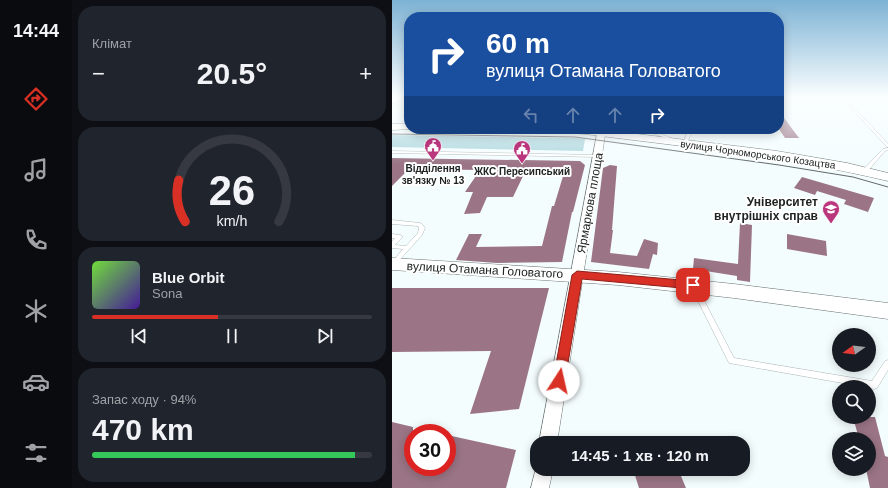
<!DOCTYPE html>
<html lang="uk">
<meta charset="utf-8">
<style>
:root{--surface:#171b24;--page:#20242c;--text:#f1f3f6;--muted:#9ea1a6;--line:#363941;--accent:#d93025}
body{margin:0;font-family:Arial,sans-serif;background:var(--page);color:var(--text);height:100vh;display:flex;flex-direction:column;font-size:15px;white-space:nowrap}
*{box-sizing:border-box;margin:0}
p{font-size:13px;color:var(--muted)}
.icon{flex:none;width:22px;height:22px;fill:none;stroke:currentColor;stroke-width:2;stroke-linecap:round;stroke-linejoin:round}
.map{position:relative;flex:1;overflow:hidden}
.sheet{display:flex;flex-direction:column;gap:6px;padding:6px;background:#0d0f14;width:320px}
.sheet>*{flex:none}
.hud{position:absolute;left:12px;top:12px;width:380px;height:122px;border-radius:16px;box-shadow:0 2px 10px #0003;background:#1a4fa0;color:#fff;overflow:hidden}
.needle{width:26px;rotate:256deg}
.tools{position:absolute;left:440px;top:328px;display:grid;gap:8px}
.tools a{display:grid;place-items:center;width:44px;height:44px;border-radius:50%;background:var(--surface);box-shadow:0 2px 10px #0003;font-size:20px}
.speed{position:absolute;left:12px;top:424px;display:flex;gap:8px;font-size:20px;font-weight:700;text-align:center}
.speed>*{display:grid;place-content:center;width:52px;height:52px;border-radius:50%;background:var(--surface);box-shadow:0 2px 10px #0003;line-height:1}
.speed .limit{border:6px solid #d22;background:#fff;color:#111}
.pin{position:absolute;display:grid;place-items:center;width:34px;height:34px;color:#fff;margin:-17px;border-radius:8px;box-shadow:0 2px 6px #0006}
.me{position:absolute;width:44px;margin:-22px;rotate:10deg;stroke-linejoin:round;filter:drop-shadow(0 0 3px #0008)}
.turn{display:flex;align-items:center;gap:14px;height:84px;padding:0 16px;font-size:18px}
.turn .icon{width:52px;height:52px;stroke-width:2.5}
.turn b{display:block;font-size:28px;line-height:34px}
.lanes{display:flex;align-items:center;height:38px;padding:0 16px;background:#0003;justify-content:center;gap:20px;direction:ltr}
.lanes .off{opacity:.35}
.big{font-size:30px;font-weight:600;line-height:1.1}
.sheet .widget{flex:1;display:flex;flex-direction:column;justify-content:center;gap:6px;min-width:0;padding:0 14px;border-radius:16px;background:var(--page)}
.sheet .dial{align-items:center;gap:0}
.dial svg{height:104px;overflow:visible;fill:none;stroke:var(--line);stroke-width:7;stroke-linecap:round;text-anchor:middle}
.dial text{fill:var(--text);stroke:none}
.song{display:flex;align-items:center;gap:12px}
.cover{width:48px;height:48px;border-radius:6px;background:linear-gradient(135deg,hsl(100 70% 55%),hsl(260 70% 35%))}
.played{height:4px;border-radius:2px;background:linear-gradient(90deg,var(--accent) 45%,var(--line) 45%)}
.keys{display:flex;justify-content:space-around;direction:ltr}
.heat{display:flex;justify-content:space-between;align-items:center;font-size:22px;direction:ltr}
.charge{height:6px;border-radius:3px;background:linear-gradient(90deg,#34c759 94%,var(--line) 0)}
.trip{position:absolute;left:138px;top:436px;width:220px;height:40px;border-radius:16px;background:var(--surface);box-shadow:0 2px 10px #0003;font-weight:600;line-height:40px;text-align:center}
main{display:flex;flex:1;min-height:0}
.menu{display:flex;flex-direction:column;width:72px;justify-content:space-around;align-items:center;background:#090b0e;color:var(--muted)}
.menu .icon{width:28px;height:28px}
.menu .selected{color:var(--accent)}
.menu b{font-size:18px;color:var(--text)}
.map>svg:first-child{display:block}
</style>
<main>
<nav class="menu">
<b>14:44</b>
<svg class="icon selected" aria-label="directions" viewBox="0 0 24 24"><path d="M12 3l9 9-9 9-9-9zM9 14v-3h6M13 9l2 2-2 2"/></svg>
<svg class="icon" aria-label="music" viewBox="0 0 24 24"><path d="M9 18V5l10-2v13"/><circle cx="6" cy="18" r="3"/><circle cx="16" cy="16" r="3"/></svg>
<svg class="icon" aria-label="phone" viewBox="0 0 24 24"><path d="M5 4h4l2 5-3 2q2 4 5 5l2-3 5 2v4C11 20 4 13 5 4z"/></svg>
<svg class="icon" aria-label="climate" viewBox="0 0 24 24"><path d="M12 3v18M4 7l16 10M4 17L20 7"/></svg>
<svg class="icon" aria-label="car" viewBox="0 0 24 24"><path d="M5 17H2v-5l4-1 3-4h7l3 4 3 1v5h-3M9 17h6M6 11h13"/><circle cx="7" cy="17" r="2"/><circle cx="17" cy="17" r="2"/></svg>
<svg class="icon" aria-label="filters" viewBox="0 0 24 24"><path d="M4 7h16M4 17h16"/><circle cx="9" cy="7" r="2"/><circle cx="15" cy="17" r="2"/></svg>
</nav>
<section class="sheet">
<div class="widget"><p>Клімат</p>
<div class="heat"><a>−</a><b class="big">20.5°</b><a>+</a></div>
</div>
<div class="widget dial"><svg viewBox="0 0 100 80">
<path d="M14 69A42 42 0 1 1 86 69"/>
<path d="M14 69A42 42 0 0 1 9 37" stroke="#d93025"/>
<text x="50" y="56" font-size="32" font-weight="700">26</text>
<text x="50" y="72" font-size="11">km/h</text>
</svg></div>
<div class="widget">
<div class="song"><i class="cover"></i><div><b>Blue Orbit</b><p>Sona</p></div></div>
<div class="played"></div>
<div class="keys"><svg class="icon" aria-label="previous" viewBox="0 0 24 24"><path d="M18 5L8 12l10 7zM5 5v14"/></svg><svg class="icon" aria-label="pause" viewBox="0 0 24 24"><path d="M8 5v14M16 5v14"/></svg><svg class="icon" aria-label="next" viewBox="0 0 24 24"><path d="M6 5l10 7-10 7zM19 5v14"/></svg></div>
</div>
<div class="widget"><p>Запас ходу · 94%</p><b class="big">470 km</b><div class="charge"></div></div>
</section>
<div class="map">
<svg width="496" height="488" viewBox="0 0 496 488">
<rect width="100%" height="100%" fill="#f4fdfe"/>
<polygon fill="#afd8df" points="0,135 183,138 193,139 191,151 0,147"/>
<g fill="#9b7585">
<polygon points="387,111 407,138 393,138 387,129"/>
<polygon points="0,158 188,161 193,165 181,212 180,212 170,262 105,263 64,260 77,234 90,234 84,247 150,246 160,206 162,206 172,173 133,172 121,197 95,197 88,213 72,214 81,192 73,192 88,170 17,169 0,186"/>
<polygon points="218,165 225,166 220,230 221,230 218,253 245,256 252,239 266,243 265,255 261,254 257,269 199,262 211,168"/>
<polygon points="410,177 482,198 476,212 452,204 454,200 425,191 423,195 402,188"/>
<polygon points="348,223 360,225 358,282 345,280 345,276 301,269 302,258 346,264"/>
<polygon points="395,234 434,241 435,256 395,249"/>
<polygon points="0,288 157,288 127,409 78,414 99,351 0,352"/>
<polygon points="461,417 483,417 493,456 496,457 496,488 478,488 474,469 477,469 477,439 467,439"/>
<polygon points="0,422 21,427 21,467 55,467 55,435 124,450 114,488 0,488"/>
<polygon points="241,469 286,469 294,488 247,488"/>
</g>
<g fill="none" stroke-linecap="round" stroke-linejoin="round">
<g stroke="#6b7374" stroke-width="0.5">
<g id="lane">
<polygon points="463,96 470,96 454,99 496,144 496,147 495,147 450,98"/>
<polygon points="17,98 17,100 0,107 0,105"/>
<polygon points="251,129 256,129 284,140 281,141"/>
<polygon points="297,129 301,129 295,143 292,144 291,143"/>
<polygon points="496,148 496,150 493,151 475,172 471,172 471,170 491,149"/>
<polygon points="0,151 206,155 208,156 206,157 0,153"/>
<polygon points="0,220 28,223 30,224 33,228 30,235 4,264 0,264 0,262 11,249 0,248 0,241 3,238 0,238 0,234 8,235 11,237 3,245 14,246 26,233 27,228 26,226 0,224"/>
<polygon points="300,285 304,285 342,358 480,381 493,361 496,360 496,370 485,388 482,389 477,388 477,387 473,387 337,363 299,287"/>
</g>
</g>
<g stroke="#6b7374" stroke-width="1">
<g id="street">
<polygon points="206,129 214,129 165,443 147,443"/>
<polygon points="145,464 145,469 161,469 157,488 139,488"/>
</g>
</g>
<g stroke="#6b7374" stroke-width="1">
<g id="primary">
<polygon points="0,124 17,124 17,129 21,129 0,130"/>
<path d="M157 129H204L385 151 455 163 496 173V181C397 157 294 147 193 134L163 132Z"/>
<polygon points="0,258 226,272 342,284 496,303 496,319 342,298 226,285 0,270"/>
</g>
</g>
<use href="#lane" fill="#fff" fill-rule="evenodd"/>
<use href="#street" fill="#fff" fill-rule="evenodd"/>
<use href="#primary" fill="#fff" fill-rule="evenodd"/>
<polyline stroke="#636868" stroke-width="1" points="0,134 183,137 387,165 461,177 496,187"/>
</g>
<linearGradient id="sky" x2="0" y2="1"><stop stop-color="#7db2d4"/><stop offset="0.59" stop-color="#fafeff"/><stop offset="1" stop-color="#fafeff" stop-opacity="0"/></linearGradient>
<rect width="496" height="164" fill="url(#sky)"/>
<polygon fill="#d93025" stroke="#8d1f18" points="185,271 301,281 305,282 306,285 305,288 301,289 190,279 173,381 171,385 167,387 162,385 161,381 180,275"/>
<defs>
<g id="civic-pin" transform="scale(0.9)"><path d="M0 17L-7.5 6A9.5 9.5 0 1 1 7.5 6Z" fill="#ba367d" stroke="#fff"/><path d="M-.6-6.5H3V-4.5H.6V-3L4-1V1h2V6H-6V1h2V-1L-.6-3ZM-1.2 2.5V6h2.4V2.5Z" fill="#fff"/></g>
<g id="university-pin" transform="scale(0.9)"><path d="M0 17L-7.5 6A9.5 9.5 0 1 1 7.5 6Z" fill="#ba367d" stroke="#fff"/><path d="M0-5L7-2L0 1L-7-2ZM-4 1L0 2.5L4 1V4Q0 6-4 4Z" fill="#fff"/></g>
</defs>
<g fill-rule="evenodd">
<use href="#civic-pin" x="41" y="146"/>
<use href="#civic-pin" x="130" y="149"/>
<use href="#university-pin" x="439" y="209"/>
</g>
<g text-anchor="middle" stroke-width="4" stroke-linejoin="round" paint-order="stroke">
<g font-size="10" fill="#202323" stroke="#fff">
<text transform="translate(366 154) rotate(8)" y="4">вулиця Чорноморського Козацтва</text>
</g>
<g font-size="10" font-weight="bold" fill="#202323" stroke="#fff">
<text x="41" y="172">Відділення<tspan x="41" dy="12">зв'язку № 13</tspan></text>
<text x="130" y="175">ЖКС Пересипський</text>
</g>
<g font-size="12" font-weight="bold" fill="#202323" stroke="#fff" text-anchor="end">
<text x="426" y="206">Університет<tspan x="426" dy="14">внутрішніх справ</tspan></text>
</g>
<g font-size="12" fill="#202323" stroke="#fff">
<text transform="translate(198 203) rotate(-80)" y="4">Ярмаркова площа</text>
<text transform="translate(93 270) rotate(3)" y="4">вулиця Отамана Головатого</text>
</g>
</g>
</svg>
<div class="tools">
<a><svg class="needle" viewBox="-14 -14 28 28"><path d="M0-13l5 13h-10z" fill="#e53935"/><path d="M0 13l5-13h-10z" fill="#9ea1a6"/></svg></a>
<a><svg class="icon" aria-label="search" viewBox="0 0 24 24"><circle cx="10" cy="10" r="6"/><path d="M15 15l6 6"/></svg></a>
<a><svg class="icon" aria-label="layers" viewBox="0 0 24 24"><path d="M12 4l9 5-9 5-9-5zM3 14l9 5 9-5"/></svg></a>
</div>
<div class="speed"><div class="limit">30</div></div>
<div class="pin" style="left:301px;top:285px;background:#d93025"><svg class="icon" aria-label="arrive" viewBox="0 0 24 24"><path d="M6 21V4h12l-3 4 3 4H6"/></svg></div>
<svg class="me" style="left:167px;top:381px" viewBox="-20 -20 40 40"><circle r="19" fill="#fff"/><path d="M0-13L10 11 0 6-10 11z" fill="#d93025"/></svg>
<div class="trip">14:45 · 1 хв · 120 m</div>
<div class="hud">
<div class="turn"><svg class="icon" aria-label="right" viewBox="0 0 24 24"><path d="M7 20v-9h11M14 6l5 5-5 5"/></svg><div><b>60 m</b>вулиця Отамана Головатого</div></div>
<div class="lanes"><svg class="icon off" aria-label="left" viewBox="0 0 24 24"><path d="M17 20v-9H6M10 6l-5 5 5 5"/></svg><svg class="icon off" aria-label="ahead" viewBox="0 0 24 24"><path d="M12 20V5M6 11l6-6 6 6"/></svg><svg class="icon off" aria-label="ahead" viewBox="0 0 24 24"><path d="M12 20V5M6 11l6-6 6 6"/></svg><svg class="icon" aria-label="right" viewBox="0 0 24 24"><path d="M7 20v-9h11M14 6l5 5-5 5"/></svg></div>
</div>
</div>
</main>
